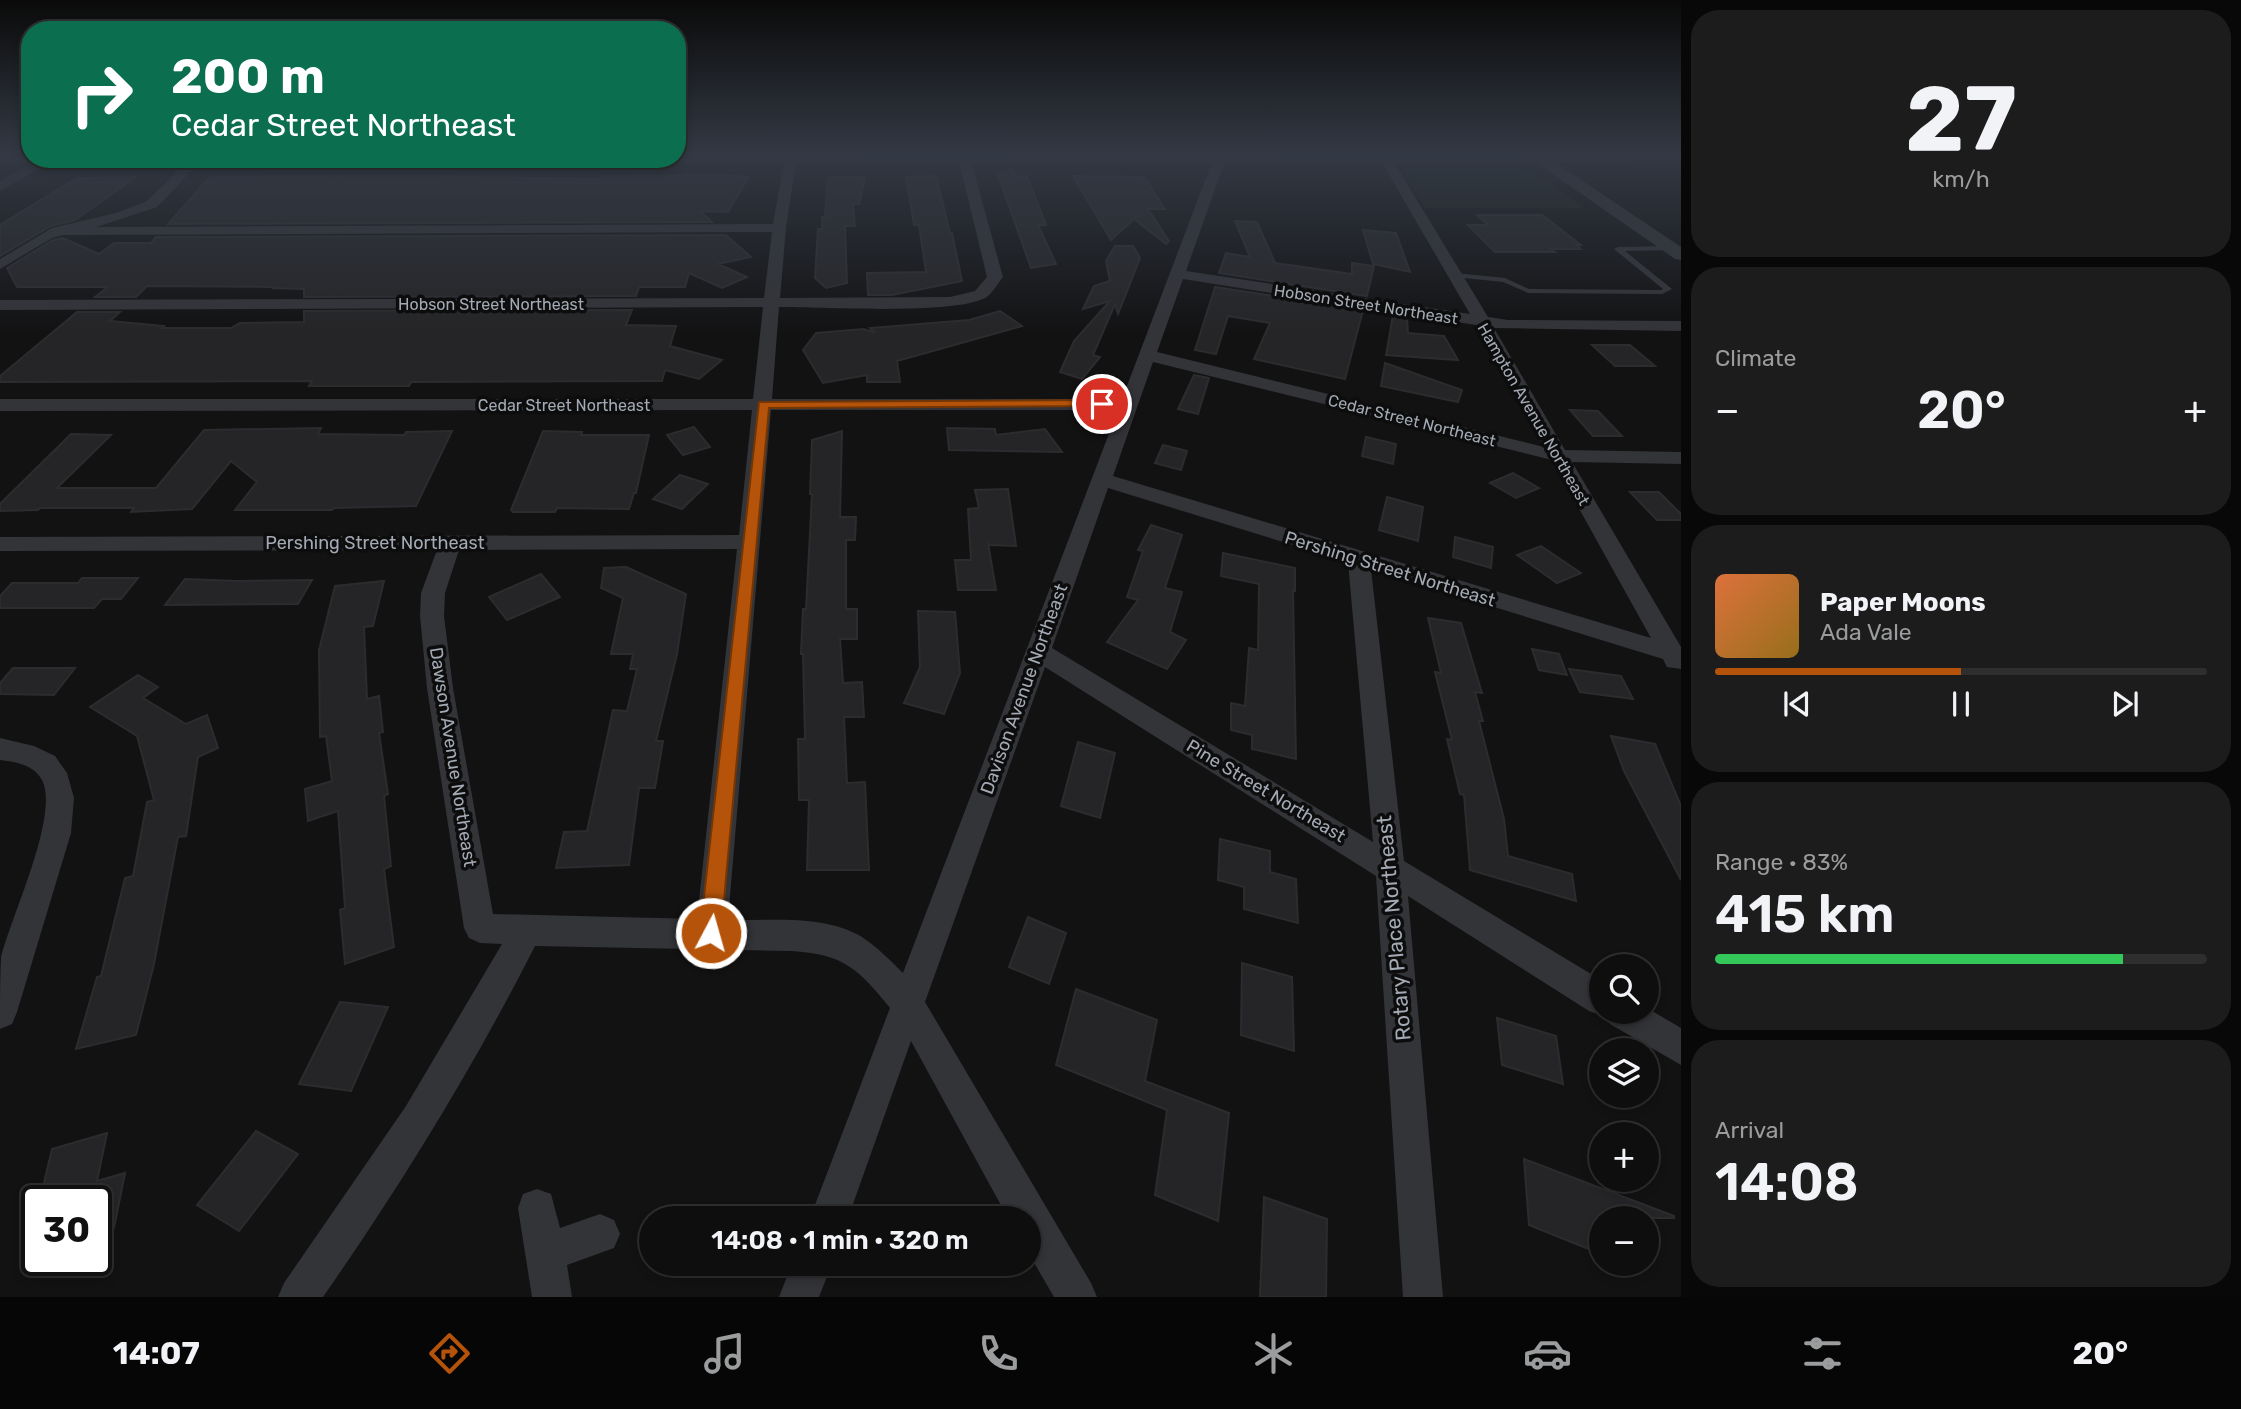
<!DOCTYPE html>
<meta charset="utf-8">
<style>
:root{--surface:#0e0e0e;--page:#1c1c1c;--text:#f1f3f6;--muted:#9b9c9e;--line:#2e2e2e;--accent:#b45309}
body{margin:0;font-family:Rubik,sans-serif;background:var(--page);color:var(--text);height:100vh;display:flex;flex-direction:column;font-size:26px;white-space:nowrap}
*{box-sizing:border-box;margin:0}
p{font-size:23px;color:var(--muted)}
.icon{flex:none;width:38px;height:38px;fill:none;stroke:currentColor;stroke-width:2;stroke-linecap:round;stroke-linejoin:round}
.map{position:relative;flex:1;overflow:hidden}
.sheet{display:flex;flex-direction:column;gap:10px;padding:10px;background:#080808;width:560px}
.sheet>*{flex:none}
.banner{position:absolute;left:21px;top:21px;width:665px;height:147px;border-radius:28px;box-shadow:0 4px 10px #0003,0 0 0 2px var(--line);background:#0b6e4f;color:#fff;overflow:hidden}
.fabs{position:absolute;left:1589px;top:954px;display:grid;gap:14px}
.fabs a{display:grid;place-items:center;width:70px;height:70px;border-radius:50%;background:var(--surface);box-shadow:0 4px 10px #0003,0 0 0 2px var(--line);font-size:35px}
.speed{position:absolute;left:21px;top:1185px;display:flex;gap:14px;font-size:35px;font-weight:700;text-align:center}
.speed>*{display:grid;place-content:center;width:91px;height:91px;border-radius:50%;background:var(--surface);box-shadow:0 4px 10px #0003,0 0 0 2px var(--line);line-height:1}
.speed .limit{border:4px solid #111;border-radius:10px;background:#fff;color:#111}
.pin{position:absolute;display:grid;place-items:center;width:60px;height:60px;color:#fff;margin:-30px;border:4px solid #fff;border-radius:50%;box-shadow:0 2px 7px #0007}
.me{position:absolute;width:77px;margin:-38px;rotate:6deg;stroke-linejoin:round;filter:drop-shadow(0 0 5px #0008)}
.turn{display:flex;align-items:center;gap:24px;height:147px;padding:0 35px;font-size:32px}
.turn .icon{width:91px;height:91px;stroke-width:2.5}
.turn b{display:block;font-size:49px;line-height:60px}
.big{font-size:52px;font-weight:600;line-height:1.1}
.sheet .tile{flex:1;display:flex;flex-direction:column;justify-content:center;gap:10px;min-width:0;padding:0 24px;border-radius:28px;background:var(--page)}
.sheet .dial{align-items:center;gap:0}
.dial b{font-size:91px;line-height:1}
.song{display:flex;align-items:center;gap:21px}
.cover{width:84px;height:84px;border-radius:10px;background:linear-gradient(135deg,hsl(20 70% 55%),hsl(40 70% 35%))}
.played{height:7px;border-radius:4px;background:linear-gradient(90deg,var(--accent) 50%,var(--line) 50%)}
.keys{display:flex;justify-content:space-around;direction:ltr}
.heat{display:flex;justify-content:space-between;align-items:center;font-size:38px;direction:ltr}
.charge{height:10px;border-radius:5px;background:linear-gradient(90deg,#34c759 83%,var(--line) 0)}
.trip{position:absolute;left:639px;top:1206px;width:402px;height:70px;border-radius:35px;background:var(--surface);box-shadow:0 4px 10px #0003,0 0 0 2px var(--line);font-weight:600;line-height:70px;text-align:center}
.tab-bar{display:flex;height:112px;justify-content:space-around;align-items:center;background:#060606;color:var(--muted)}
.tab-bar .icon{width:49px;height:49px}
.tab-bar .current{color:var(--accent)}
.tab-bar b{font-size:32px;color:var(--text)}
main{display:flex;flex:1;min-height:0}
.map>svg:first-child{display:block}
</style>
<main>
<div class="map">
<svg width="1681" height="1297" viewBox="0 0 1681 1297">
<rect width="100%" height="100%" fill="#121213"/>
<polygon fill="#181e18" points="1401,168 1530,168 1584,208 1425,208"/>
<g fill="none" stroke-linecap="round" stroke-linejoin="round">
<polygon fill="#283237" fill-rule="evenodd" points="34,162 41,166 39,169 0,191 0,181"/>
</g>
<g fill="#252527" stroke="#2c2c2f" stroke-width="2">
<polygon points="1012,169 1016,177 1027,176 1046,225 1038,225 1056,264 1031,268 998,175"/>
<polygon points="722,175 749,177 728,212 700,211 712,222 168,224 210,177 408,176 602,179 603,176"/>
<polygon points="936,176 950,233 952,233 962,281 892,295 868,295 867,273 926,272 919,225 914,225 906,177"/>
<polygon points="1073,176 1144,177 1165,209 1148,209 1169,241 1166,244 1134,219 1111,240"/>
<polygon points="136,177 75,220 51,226 0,256 0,225 77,178"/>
<polygon points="828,177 865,177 859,204 853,204 855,226 845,226 847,283 826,288 815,278 818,229 822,229 822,217 825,217"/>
<polygon points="1477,215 1542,215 1581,245 1577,245 1581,249 1551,249 1555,252 1495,252 1468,225 1488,225"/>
<polygon points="1235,221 1257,222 1275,263 1352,274 1352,263 1374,266 1367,296 1219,273 1226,253 1250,257"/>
<polygon points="1363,230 1396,233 1410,272 1373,264"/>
<polygon points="726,235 751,257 718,264 747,277 722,288 689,273 685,287 639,287 636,296 304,297 304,289 272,288 274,287 147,286 136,297 95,297 108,287 17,287 7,268 53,240 63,238 99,254 114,243 151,243 156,237"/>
<polygon points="1115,246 1133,246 1140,258 1118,314 1115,304 1093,355 1100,357 1082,379 1060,372 1074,341 1110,301 1083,309 1094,286 1110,281 1106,261"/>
<polygon points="1215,287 1363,310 1345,379 1254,359 1270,323 1228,316 1216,354 1195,350"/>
<polygon points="632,310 626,325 676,326 670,346 722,360 699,379 665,370 662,381 411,382 409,386 309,386 312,381 0,382 0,376 77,312 120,312 110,321 164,326 162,328 231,328 240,323 304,322 304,311"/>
<polygon points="1000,311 1022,326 897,361 900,382 867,382 867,375 823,383 803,350 816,333 864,329 875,333 870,328 969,320"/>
<polygon points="1393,315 1407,317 1408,333 1444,336 1458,360 1386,355"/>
<polygon points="1592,345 1630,345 1655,366 1615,366"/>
<polygon points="1385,363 1462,390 1458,402 1381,386"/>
<polygon points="1194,375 1209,378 1198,414 1178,409"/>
<polygon points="1570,410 1598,411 1622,436 1593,436"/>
<polygon points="694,427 710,447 683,455 667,435"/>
<polygon points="321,428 318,434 404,435 406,432 452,431 416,506 334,508 332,510 235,510 257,482 231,461 192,509 131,512 134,508 40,508 38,510 0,511 0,504 71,434 111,435 57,488 156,488 204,430"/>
<polygon points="947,428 995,429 996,435 1045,429 1062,452 949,450"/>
<polygon points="543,431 582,432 581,435 649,435 636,493 634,493 629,509 557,508 555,512 513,512 511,510"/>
<polygon points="842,431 840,517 856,517 855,540 846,540 846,609 857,609 857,639 840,639 843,683 862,682 864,717 844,717 847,783 865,782 869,870 807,870 809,800 799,800 798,739 805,739 803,654 801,654 803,609 806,609 812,494 810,494 812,440"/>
<polygon points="1366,437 1396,444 1393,464 1362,456"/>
<polygon points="1163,445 1187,451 1181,470 1155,463"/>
<polygon points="1513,473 1539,488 1516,498 1490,483"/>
<polygon points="680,475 708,484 682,509 653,499"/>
<polygon points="1008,489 1016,546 989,545 988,543 996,590 958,590 955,560 971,560 968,509 979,508 975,490"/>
<polygon points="1630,492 1659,492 1681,514 1681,520 1657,520"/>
<polygon points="1387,497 1423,507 1418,541 1379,530"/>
<polygon points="1151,525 1182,535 1165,588 1182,592 1170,632 1186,640 1167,669 1107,642 1138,600 1127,597 1143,551 1138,550"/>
<polygon points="1455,537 1493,547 1491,568 1453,557"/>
<polygon points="1541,546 1581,573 1557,583 1517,555"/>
<polygon points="1223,553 1295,568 1295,591 1293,591 1296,759 1252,749 1252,735 1231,730 1231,703 1245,706 1249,648 1258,650 1259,584 1221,576"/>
<polygon points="626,567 686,594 677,654 656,741 663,741 655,788 639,788 629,865 556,868 564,832 587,831 613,710 627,711 637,669 630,669 633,654 611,654 623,598 601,588 604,568"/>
<polygon points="541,574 560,597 507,620 489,597"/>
<polygon points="82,578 138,578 121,599 102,599 94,608 0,608 0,596 12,583 78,583"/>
<polygon points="185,579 237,581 312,580 298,604 165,605"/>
<polygon points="384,581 373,626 364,627 367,699 379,696 383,732 379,733 388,794 384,796 391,866 384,869 394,947 345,964 340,910 345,908 338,811 308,821 305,789 332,781 326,736 320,737 319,650 335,586"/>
<polygon points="918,611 955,612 960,673 944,714 904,703 920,667"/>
<polygon points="1428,618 1461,623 1482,693 1475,692 1483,721 1479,721 1504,819 1508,856 1572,874 1576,901 1470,870 1464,795 1460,794 1447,739 1452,740 1435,672 1441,673"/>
<polygon points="1532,649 1559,654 1567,675 1539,670"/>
<polygon points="13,668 75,668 54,695 0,694 0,683"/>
<polygon points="1569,669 1621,676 1633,699 1580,692"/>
<polygon points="138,675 158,687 143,698 186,724 207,715 218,748 198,757 186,836 178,837 154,964 136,1035 76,1049 97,977 101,976 125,878 133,876 147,802 154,800 137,736 90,707"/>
<polygon points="1611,736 1655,744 1681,806 1681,880 1624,771"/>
<polygon points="1078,742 1115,753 1100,818 1061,806"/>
<polygon points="1220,839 1270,851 1270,872 1296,879 1298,923 1244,909 1244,887 1218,880"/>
<polygon points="1028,917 1066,933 1049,984 1009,967"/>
<polygon points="1242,963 1292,977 1294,1051 1241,1035"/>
<polygon points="1076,989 1157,1020 1145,1081 1229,1113 1218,1221 1155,1195 1167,1110 1056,1065"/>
<polygon points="340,1002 388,1007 351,1091 299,1084"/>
<polygon points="1497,1018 1556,1036 1563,1084 1502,1065"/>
<polygon points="256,1131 298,1154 239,1231 197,1205"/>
<polygon points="107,1133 97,1181 125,1173 114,1228 96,1233 96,1200 40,1200 52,1149"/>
<polygon points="1524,1159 1674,1216 1674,1218 1601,1218 1601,1254 1529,1225"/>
<polygon points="1264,1197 1327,1219 1326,1297 1260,1297"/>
</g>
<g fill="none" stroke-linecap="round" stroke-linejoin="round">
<polygon fill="#333438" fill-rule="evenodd" points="1675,246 1676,248 1672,250 1625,251 1672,289 1662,294 1528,293 1503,282 1455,277 1451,275 1455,273 1505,278 1529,289 1661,290 1663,289 1614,249 1618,247"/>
<g fill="#333438" fill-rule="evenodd">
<path d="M1216 152H1228L1186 271 1470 314 1380 159 1386 155 1392 159 1488 317 1508 320 1681 321V331L1494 328 1565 450 1681 452V464L1572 462 1681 647V669L1667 667 1663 659 1371 569 1404 861 1601 980V1012H1647V1008L1681 1028V1065L1610 1024 1606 1013 1601 1015 1589 1011 1408 896 1443 1297H1403L1376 876 1045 667 925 1002 1091 1283 1097 1297H1054L1029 1254V1218H1008L911 1041 848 1218H810L890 1008C858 968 843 954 791 951L535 946C473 1068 401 1185 323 1297H278L284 1283 406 1106 502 944 480 943 469 938 464 928 427 688 420 616 421 593 437 550 0 551V537L739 535 752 410 0 411V399H753L763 307 0 310V300L764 298 772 232 63 235 52 238 0 269V259L52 228 116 213 147 201 190 159 202 160 157 207 96 227 773 224 784 161 790 157 796 161 786 228 780 298 950 297 975 291 987 277 959 161 965 157 971 161 1003 277C998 283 992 294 985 298 952 315 823 307 779 307L772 399H1122ZM1183 279 1476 325 1544 447 1157 352ZM1153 362 1552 460 1651 638 1113 476ZM771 410H1118L903 973C890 960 877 947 862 937 824 914 771 921 728 920ZM1108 488 1348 562 1373 842 1052 648ZM737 549 697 919 493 914 453 688 444 616 445 593 459 550Z"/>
<path d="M0 738 34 746 55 756 67 773 74 798 71 833 17 1012 12 1024 0 1029C0 1007 0 979 1 958 10 919 60 815 42 780 34 765 16 762 0 760Z"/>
<polygon points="537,1189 551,1194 560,1228 600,1214 614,1220 620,1234 614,1248 567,1265 572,1297 532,1297 518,1208 523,1194"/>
<polygon points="792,1264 832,1264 819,1297 779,1297"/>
</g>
<polygon fill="#333438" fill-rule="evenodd" points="1536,152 1681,154 1681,162 1556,163 1681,247 1681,260 1675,259 1537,163 0,164 0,156 30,156 30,159 677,159 677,155"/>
</g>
<linearGradient id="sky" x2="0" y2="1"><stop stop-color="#0a0a0a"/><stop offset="0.46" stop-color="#333944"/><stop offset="1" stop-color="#333944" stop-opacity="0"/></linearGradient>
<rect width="1681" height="333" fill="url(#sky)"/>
<polygon fill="#b45309" stroke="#753606" stroke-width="2" points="1102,400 1108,404 1106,406 769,408 721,933 718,940 711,942 703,940 700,933 759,402"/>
<g text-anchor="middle" stroke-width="7" stroke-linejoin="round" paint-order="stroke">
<g font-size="16" fill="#a3aab4" stroke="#0d0d0e">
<text x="491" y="310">Hobson Street Northeast</text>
<text transform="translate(1366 304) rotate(9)" y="6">Hobson Street Northeast</text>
<text x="564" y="411">Cedar Street Northeast</text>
<text transform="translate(1534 414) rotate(60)" y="6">Hampton Avenue Northeast</text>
<text transform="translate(1412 420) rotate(14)" y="6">Cedar Street Northeast</text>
</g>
<g font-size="18" fill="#a3aab4" stroke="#0d0d0e">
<text x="375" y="549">Pershing Street Northeast</text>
<text transform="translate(1390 569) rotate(17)" y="6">Pershing Street Northeast</text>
<text transform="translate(1024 689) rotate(-70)" y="6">Davison Avenue Northeast</text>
<text transform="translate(453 757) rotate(81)" y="6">Dawson Avenue Northeast</text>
<text transform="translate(1266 791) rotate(31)" y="6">Pine Street Northeast</text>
</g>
<g font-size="21" fill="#a3aab4" stroke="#0d0d0e">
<text transform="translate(1394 928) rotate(-95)" y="7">Rotary Place Northeast</text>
</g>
</g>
</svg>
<div class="fabs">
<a><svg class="icon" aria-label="search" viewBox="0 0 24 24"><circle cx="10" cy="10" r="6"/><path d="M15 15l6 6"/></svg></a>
<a><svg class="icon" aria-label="layers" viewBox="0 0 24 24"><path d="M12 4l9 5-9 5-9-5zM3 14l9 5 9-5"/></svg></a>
<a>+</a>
<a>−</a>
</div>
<div class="speed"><div class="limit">30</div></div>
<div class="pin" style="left:1102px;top:404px;background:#d93025"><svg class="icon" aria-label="arrive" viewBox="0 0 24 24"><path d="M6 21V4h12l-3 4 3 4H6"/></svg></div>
<svg class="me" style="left:711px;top:933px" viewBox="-20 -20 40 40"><circle r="17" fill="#b45309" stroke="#fff" stroke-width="3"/><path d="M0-11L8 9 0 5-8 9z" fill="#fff"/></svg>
<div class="trip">14:08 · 1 min · 320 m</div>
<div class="banner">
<div class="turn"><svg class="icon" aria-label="right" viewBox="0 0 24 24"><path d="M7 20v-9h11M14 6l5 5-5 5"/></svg><div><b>200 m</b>Cedar Street Northeast</div></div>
</div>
</div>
<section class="sheet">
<div class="tile dial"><b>27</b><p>km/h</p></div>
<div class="tile"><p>Climate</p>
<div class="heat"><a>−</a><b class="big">20°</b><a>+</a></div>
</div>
<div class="tile">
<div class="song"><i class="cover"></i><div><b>Paper Moons</b><p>Ada Vale</p></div></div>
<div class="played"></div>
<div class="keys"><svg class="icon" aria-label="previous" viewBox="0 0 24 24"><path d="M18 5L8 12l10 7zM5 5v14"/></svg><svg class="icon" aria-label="pause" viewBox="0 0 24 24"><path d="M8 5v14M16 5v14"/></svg><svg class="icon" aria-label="next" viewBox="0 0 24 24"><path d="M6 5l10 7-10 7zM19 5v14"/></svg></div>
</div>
<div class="tile"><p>Range · 83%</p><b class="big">415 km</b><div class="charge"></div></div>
<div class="tile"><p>Arrival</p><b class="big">14:08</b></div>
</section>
</main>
<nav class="tab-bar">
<b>14:07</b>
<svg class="icon current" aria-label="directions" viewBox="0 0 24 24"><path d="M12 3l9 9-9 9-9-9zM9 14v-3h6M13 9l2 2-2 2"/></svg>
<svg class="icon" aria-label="music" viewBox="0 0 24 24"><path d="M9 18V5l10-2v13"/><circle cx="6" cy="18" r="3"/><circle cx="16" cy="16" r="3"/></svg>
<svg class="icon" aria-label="phone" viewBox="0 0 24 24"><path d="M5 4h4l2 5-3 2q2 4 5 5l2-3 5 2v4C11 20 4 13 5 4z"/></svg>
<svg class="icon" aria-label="climate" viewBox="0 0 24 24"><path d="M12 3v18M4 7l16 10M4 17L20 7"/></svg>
<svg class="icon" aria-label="car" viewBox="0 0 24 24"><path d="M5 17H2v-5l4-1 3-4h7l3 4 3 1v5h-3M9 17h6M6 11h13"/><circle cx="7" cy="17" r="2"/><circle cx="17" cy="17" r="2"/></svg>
<svg class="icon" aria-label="filters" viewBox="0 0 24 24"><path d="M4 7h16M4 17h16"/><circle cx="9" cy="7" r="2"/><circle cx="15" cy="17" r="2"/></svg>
<b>20°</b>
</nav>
